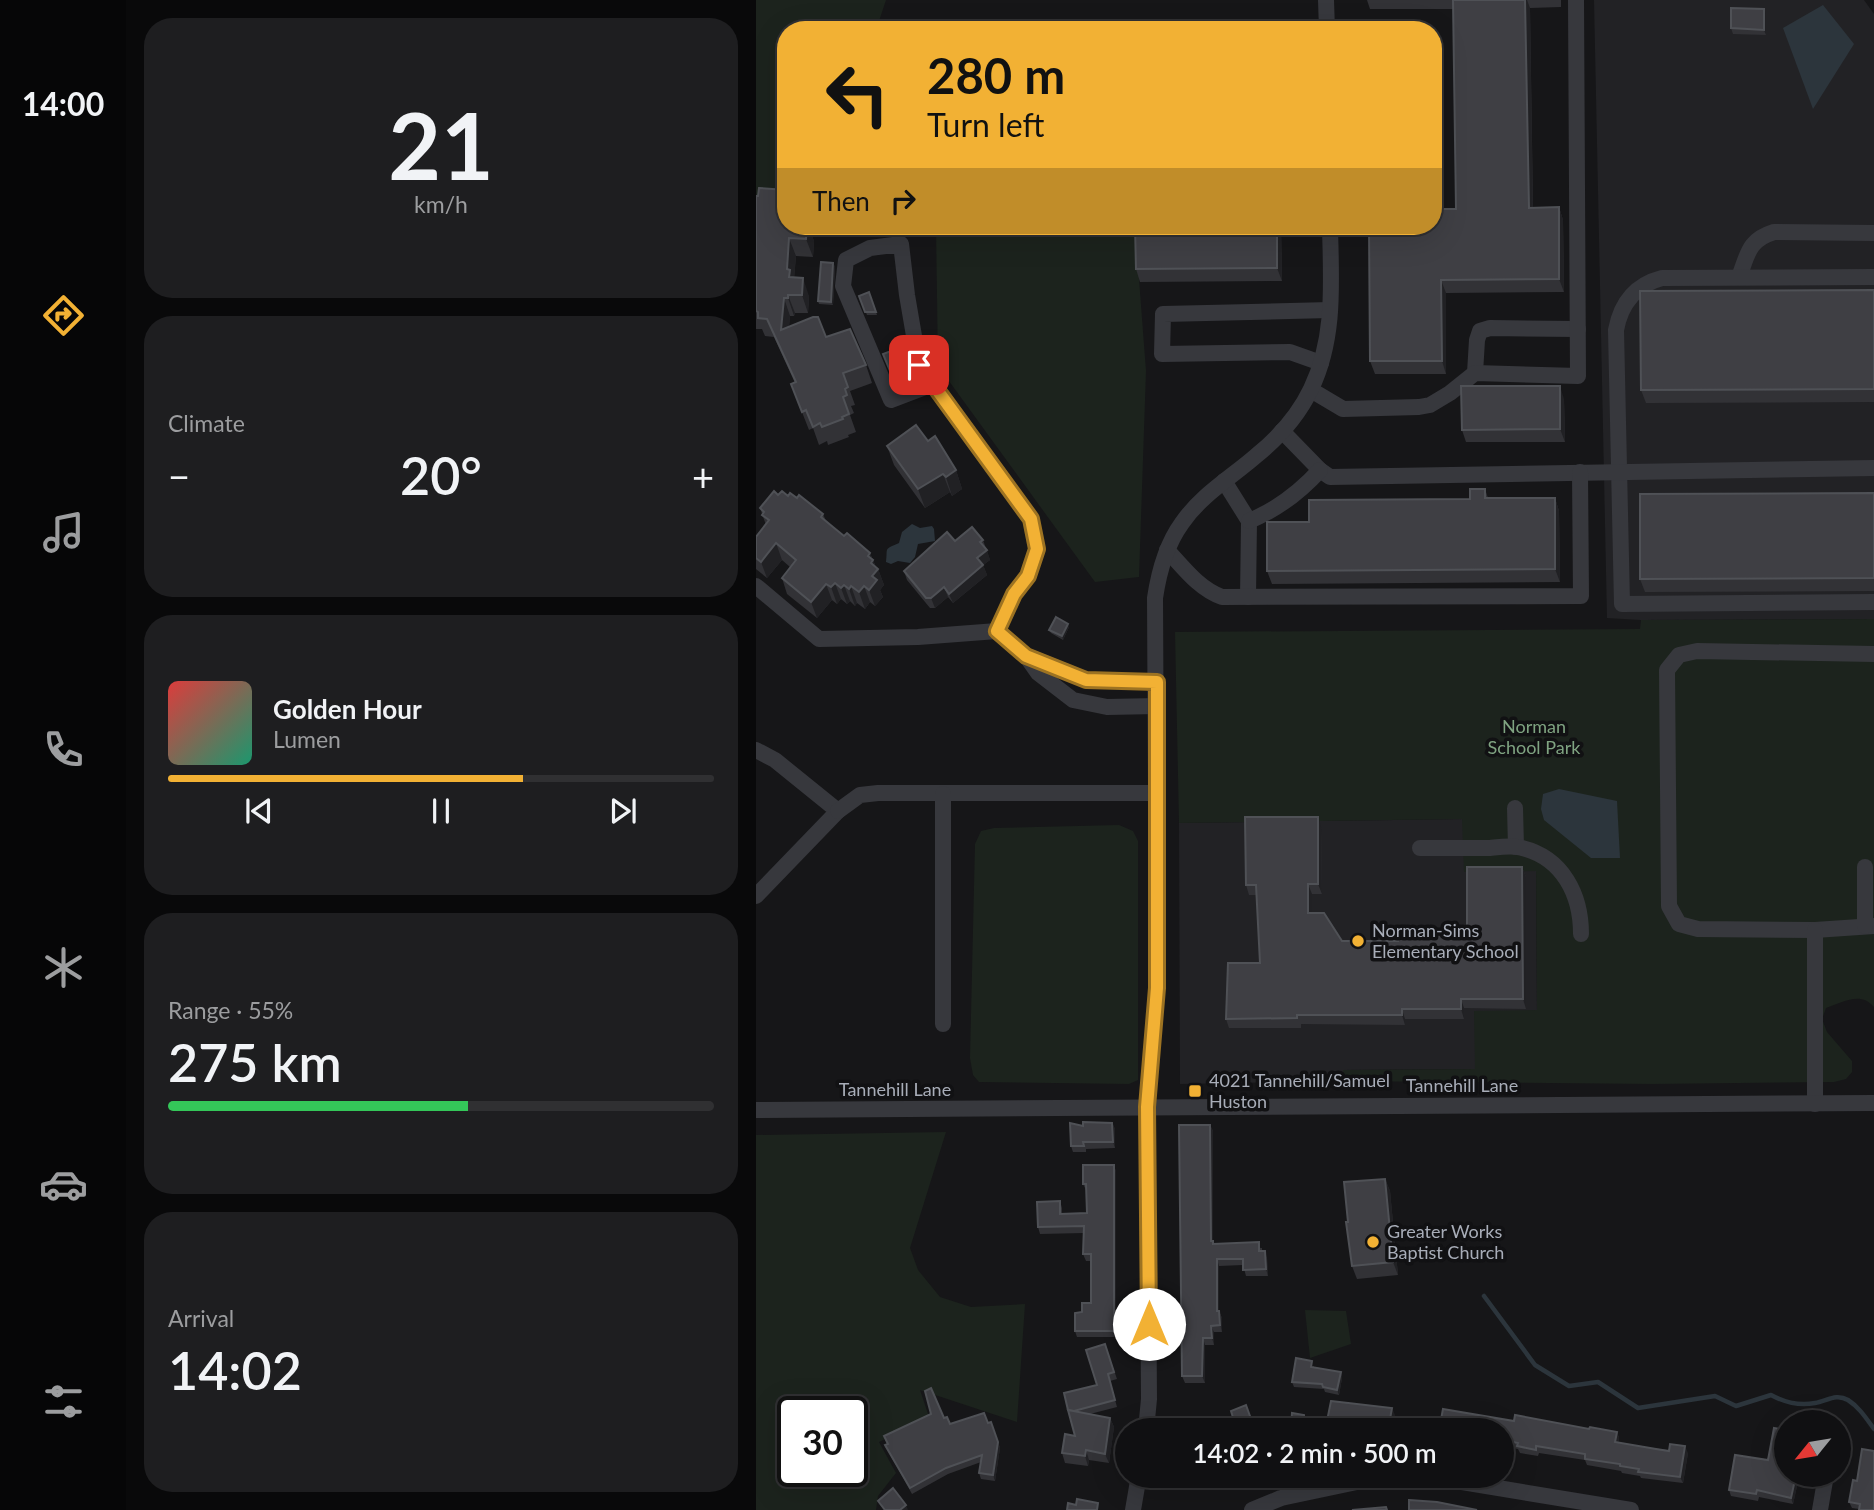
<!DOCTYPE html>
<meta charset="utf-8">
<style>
:root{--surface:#101012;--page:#1e1e20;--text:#f1f3f6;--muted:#9c9d9f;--line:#303032;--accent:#f2b134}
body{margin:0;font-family:Lato,sans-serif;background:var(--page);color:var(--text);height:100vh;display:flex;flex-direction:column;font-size:26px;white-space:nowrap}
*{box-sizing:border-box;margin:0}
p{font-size:23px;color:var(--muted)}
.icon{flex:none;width:38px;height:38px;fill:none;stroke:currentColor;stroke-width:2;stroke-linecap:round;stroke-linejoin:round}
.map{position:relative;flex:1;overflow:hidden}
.drawer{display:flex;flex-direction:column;gap:18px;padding:18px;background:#09090a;width:630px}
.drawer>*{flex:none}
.banner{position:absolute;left:21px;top:21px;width:665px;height:214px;border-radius:28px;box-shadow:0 7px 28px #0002,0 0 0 2px var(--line);background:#f2b134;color:#111;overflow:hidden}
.needle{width:46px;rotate:240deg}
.fabs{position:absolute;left:1018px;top:1410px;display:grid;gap:14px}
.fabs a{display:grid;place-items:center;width:77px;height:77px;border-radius:50%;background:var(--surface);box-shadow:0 7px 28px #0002,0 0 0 2px var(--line);font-size:35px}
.speed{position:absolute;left:21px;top:1396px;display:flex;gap:14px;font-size:35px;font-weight:700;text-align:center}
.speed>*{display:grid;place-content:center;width:91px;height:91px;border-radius:50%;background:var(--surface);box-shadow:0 7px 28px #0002,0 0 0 2px var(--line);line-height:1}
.speed .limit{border:4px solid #111;border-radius:10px;background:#fff;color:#111}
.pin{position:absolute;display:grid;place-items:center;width:60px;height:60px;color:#fff;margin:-30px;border-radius:14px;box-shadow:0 4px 10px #0006}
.me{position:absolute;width:77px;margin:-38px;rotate:0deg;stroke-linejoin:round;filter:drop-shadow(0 0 5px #0008)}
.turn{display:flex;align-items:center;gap:24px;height:147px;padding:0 35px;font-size:32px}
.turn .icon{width:91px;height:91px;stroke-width:2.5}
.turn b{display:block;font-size:49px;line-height:60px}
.then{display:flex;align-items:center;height:66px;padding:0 35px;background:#0003;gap:14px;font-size:26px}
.big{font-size:52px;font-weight:600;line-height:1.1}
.drawer .card{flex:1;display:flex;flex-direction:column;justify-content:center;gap:10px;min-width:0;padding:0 24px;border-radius:28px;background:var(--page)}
.drawer .dial{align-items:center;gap:0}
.dial b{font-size:91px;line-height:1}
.song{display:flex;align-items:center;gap:21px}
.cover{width:84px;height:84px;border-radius:10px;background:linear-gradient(135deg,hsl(0 70% 55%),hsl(160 70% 35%))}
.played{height:7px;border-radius:4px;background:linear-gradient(90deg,var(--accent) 65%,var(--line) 65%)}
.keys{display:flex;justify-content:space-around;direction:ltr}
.heat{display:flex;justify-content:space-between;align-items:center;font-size:38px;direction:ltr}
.charge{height:10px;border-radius:5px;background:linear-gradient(90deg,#34c759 55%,var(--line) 0)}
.trip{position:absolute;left:359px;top:1418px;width:399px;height:70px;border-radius:35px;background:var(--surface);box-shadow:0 7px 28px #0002,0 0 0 2px var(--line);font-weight:600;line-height:70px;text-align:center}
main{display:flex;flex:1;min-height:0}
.tabs{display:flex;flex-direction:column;width:126px;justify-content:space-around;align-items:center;background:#060607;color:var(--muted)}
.tabs .icon{width:49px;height:49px}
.tabs .current{color:var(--accent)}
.tabs b{font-size:32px;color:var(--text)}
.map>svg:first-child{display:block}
</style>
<main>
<nav class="tabs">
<b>14:00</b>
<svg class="icon current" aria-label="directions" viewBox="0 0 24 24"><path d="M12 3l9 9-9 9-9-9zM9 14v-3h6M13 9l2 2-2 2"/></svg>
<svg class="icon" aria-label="music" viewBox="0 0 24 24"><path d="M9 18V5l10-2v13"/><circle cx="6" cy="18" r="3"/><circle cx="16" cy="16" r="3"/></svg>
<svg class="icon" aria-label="phone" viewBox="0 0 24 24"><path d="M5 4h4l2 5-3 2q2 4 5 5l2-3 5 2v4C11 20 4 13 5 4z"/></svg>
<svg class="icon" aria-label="climate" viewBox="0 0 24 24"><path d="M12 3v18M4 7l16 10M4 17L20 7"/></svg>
<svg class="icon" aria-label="car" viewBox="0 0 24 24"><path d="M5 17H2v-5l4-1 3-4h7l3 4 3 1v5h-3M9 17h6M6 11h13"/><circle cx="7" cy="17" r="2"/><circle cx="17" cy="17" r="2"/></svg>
<svg class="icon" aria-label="filters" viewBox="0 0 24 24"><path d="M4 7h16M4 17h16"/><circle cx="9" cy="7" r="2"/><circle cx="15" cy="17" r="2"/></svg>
</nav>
<section class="drawer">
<div class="card dial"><b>21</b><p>km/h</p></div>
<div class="card"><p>Climate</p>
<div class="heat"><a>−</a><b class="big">20°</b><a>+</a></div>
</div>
<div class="card">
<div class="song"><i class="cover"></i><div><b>Golden Hour</b><p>Lumen</p></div></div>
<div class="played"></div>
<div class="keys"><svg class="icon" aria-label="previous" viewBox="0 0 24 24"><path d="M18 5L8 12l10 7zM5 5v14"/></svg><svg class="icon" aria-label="pause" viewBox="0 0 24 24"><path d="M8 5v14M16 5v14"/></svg><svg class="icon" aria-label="next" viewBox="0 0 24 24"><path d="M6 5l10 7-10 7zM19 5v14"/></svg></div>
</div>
<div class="card"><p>Range · 55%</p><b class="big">275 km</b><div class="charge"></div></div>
<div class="card"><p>Arrival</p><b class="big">14:02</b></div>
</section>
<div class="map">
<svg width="1118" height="1510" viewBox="0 0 1118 1510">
<rect width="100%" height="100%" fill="#161618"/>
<g fill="#222225">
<polygon points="838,0 1108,0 1118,14 1118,619 885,620 851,618"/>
<polygon points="707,819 780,870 781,1010 720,1069 587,1070 587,1081 424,1084 423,823"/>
</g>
<g fill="#1c231d" fill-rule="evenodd">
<polygon points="0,0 130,0 120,30 30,30 30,202 0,201"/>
<polygon points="180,226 379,226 390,371 383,577 339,582 182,366"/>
<path d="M1118 619V1007C1105 991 1087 1002 1070 1008L1066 1019 1071 1032 1096 1061V1072L1090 1079 1078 1082 897 1084 587 1081V1070L719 1069 718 1011 781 1010 780 871 708 872 706 819 423 823 419 632 884 629 885 620Z"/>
<polygon points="363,825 377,831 382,841 382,1080 373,1084 223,1082 217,1075 214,1058 219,844 225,831 238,828"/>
<path d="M190 1132 154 1248 162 1270 184 1297 215 1307 269 1304 261 1422 164 1390 173 1417 123 1442 140 1473 122 1496 120 1510H0V1135ZM37 1412H96V1472H37Z"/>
<polygon points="549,1310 590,1311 595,1344 554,1358"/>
</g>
<g fill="#2c353c">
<polygon points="1067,5 1098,44 1057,109 1027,28"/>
<path d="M156 524 164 528 176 526 178 529 179 541 162 544 159 557 154 563 142 561 135 564 130 562C132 547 127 550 143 543L146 532Z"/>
<polygon points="803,789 861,801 864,858 835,858 788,820 785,809 787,794"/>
</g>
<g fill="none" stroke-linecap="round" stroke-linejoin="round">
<path stroke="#2c353c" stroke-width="4.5" d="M728 1296 779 1365 813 1386 842 1382 882 1408 959 1396 980 1406 1015 1395C1028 1402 1044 1406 1059 1403 1071 1401 1080 1393 1092 1400 1103 1407 1110 1418 1118 1429"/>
<g stroke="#37383d" stroke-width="16">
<polyline points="570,0 571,30"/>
<path d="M983 277C992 254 992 240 1018 232L1118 233"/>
<path d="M1118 277 906 278C879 285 865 303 860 330L866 604 1118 602"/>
<polyline points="565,363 534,352 406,354 407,314 574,310"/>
<polyline points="719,373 721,340 724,331 734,328 822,329"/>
<polyline points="555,390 587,409 663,407 674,405 694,393 719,373 822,376 820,0"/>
<polyline points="526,431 564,470 574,477 1118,468"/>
<polyline points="468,481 493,521 492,597"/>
<path d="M493 521C520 510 544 492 564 470"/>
<path d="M411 550C427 567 443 589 466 597L825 596 824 472"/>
<polyline points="0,586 63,639 162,637 241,631 258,594 272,576 281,549 275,519 163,365 151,295 145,244 114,248 90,260 87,286 135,400 177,384"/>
<polyline points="241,631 270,656 282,673 317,700 351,707 401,706"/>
<polyline points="1118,654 941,651 923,655 911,670 913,906 923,924 942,929 1059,930 1118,926"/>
<polyline points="271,656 330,680 401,682"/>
<polyline points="0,750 19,760 82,811 0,896"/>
<polyline points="759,808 760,847"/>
<polyline points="82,811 104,795 122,793 401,793"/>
<path d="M664 848C687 848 711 848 734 848 744 847 757 845 766 848 807 858 825 895 825 934"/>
<polyline points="1109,926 1109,867"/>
<polyline points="1059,930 1059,1104"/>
<polyline points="187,1024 187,794"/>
<polyline points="0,1110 1118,1103"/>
<path d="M390 1430 393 1399 391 1107 401 988 399 598C403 571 410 545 426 523 445 495 476 477 501 455 523 437 543 414 555 389 580 337 575 281 574 226"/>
<polyline points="377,1510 383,1475"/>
<polyline points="496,1510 525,1498 615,1479 642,1479 700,1481 875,1510"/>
<polyline points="1064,1510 1070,1475"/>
</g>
</g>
<g fill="#323236">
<polygon points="611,0 805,0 805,7 774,8 777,207 803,207 807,220 808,292 690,293 690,374 619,374 614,361 700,209 697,9 614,9"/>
<polygon points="1010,14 1010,35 977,34 975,28"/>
<polygon points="0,196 30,226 52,226 58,241 57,257 40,256 38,278 53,296 52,313 39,313 38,316 34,316 33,326 70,337 110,365 116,383 94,391 99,405 95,406 98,413 94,415 100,432 92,435 93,437 72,445 71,441 63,445 57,428 53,430 35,384 39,383 18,337 9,336 6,329 0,329"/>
<polygon points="379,226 525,226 526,281 384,282 380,269"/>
<polygon points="77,263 79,267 77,305 63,304 62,301"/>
<polygon points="1118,290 1118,402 890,403 885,390"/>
<polygon points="113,292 121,315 111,315 103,296"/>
<polygon points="135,351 145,379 139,382 127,354"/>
<polygon points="808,399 809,442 710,442 706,430"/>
<polygon points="172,441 200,470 206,489 196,496 194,492 169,508 138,465 131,446"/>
<polygon points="729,489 732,498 799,498 803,511 804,582 516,584 511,571 553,522 714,499"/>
<polygon points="1118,493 1118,591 889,592 884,579"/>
<polygon points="22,495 41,498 67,514 70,521 88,536 114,553 120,567 122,569 128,585 124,590 127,597 119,606 114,602 109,609 101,603 99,606 94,601 91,604 85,599 81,604 76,600 61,618 31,594 26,578 34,567 26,560 11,578 0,569 0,537 10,525 4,508"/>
<polygon points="227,540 234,560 227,565 231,575 197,603 192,597 179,608 174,608 151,580 148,571 199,541"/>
<polygon points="313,627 307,640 295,633 293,630"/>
<polygon points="565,827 566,894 556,894 556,913 586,941 642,941 711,933 766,867 770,877 770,1009 708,1008 708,1019 649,1019 649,1025 545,1024 545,1028 473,1028 470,1019 504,963 501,895 493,895 490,885"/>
<polygon points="356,1123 359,1129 359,1148 330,1149 330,1152 317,1152 315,1146 327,1126"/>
<polygon points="454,1125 457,1131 457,1241 458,1244 506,1248 506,1251 511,1258 512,1276 490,1276 487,1265 463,1266 463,1311 466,1318 466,1332 458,1332 458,1345 449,1345 449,1383 429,1383 426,1376"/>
<polygon points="358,1165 360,1172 360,1337 321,1337 319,1331 326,1312 335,1303 335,1261 330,1261 327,1254 328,1233 284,1234 282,1227 304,1201 306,1208 306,1214 331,1213 330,1190 327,1184"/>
<polygon points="629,1179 634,1191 642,1275 601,1279 596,1266"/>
<polygon points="349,1344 361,1379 354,1381 361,1407 334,1414 354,1418 358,1427 353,1463 333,1460 332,1466 309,1463 306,1453 319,1436 308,1393 341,1385"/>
<polygon points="558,1366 558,1367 585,1372 586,1378 583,1395 569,1392 568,1389 538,1387 536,1382"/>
<polygon points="188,1418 194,1424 232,1423 235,1422 244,1448 239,1481 225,1479 223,1473 225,1462 192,1474 156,1494 132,1451 129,1445 131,1444 128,1436"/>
<polygon points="758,1421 861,1432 863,1438 862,1443 932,1453 927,1483 885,1478 884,1476 866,1473 865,1471 831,1465 829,1460 783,1453 782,1456 764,1453 762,1449 746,1446 746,1430"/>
<polygon points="1118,1451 1103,1509 1096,1508 1093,1502 1101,1481"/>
<polygon points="402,1475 478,1475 443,1487 404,1480"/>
<polygon points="1031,1475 1043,1477 1037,1504 1003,1497 1002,1501 975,1496 973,1490"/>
</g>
<g fill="#212124">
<polygon points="769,0 771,0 774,8 777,220 773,208"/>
<polygon points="1008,9 1010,14 1010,35 1008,30"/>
<polygon points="803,207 807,220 808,292 803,279"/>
<polygon points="51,226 52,226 58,241 57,257 50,239"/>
<polygon points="521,226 525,226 526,281 521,268"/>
<polygon points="33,238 40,256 38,280 40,295 31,269"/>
<polygon points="77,263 79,267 77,305 75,302"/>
<polygon points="47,278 53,296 52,313 46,295"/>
<polygon points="685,280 690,293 690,374 686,361"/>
<polygon points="32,295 39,313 38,316 32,298"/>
<polygon points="28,298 34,316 31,348 25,330"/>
<polygon points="804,386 808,399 809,442 804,429"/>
<polygon points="200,470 206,489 196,496 190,477"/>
<polygon points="187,474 194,492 169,508 162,489"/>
<polygon points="799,498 803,511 804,582 799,569"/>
<polygon points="20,543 26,560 11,578 5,562"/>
<polygon points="231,550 234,560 225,567 221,558"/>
<polygon points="114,553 121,570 122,569 128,585 124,590 127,597 119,606 113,590 116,576 112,556"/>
<polygon points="227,565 231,575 197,603 193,594"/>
<polygon points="79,583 85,599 81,604 75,587"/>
<polygon points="70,584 76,600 61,618 55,602"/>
<polygon points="88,585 94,601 91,604 85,588"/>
<polygon points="95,586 101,603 99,606 93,589"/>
<polygon points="108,586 114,602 109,609 103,592"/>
<polygon points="188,587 192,597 179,608 175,598"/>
<polygon points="312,624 313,627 307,640 306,636"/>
<polygon points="562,817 565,827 566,894 562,884"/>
<polygon points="766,867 770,877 770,1009 767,999"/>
<polygon points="552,884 556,894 556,923 552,913"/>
<polygon points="705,999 708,1008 708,1019 705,1009"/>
<polygon points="646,1009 649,1019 649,1025 646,1015"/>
<polygon points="356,1123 359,1129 359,1148 357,1142"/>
<polygon points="454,1125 457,1131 457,1241 459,1247 455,1241"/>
<polygon points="358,1165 360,1172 360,1337 358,1331"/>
<polygon points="629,1179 634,1191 642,1275 637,1262"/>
<polygon points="509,1251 511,1258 512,1276 510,1269"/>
<polygon points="461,1259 463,1266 463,1311 466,1318 466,1332 461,1311"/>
<polygon points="455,1326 458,1332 458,1345 456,1338"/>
<polygon points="447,1338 449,1345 449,1383 446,1376"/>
<polygon points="585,1372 586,1378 583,1395 581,1390"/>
<polygon points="636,1408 639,1415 636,1430 632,1430"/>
<polygon points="354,1418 358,1427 353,1463 349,1454"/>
<polygon points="861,1432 863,1438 861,1449 859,1442"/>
<polygon points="242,1442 244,1448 239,1481 237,1475"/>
<polygon points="929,1446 932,1453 927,1483 924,1477"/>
<polygon points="330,1450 333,1460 332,1466 329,1456"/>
<polygon points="1040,1475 1042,1475 1043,1477 1037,1504 1035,1498"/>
<polygon points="150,1505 152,1510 144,1510"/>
</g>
<g fill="#3f3f44" stroke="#4f5156" stroke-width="2">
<polygon points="697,0 769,0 773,208 803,207 803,279 685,280 686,361 614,361 613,226 677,226 677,209 700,209"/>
<polygon points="975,8 1008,9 1008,30 975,28"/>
<polygon points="3,188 30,190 30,226 51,226 50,239 33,238 31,269 34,270 33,277 47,278 46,295 32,295 32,298 28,298 25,330 57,317 62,317 70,337 94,329 110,365 87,373 92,387 89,389 91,395 87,397 93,414 86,417 87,419 66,427 64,423 57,427 50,410 46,412 35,384 40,382 11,319 2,318 2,312 0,311 0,196 2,196"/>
<polygon points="379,226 521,226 521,268 380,269"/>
<polygon points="65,262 77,263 75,302 62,301"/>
<polygon points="1118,290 1118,389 885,390 884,291"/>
<polygon points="113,292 120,312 109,312 103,296"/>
<polygon points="135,351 144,376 137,378 127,354"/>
<polygon points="705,386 804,386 804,429 706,430"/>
<polygon points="160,425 172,441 179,436 200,470 190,477 187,474 162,489 131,446"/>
<polygon points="714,489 729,489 729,498 799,498 799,569 511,571 511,522 553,522 553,500 714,499"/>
<polygon points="18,491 22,495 26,491 32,496 34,493 41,498 43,495 67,514 65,517 77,527 88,536 91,533 114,553 112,556 117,560 115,563 122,569 116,576 121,580 113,590 108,586 103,592 95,586 93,589 88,585 85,588 79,583 75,587 70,584 55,602 26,578 40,560 20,543 5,562 0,558 0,537 13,520 6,515 8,512 4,508"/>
<polygon points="1118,493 1118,578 884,579 884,494"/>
<polygon points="216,527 227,540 224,542 231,550 221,558 227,565 193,594 188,587 175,598 170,598 148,571 191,532 199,541"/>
<polygon points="300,617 312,624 306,636 293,630"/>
<polygon points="489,817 562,817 562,884 552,884 552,913 568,913 586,941 642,941 642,933 711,933 711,867 766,867 767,999 705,999 705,1009 646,1009 646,1015 541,1015 541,1018 470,1019 472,963 504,963 500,885 490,885"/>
<polygon points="327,1122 356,1123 357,1142 327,1142 328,1146 315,1146 314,1123 327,1126"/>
<polygon points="423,1125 454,1125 455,1241 457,1241 457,1244 503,1242 503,1251 509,1251 510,1269 487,1270 487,1259 461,1259 461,1311 463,1311 464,1325 455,1326 456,1338 447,1338 446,1376 426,1376"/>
<polygon points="327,1165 358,1165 358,1331 319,1331 319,1313 326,1312 326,1303 335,1303 335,1254 327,1254 328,1226 282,1227 281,1202 304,1201 304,1214 331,1213 330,1184 327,1184"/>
<polygon points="629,1179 637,1262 596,1266 590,1222 592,1222 588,1182"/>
<polygon points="349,1344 358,1372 352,1374 359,1400 318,1411 312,1410 308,1393 341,1385 330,1350"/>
<polygon points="540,1358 556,1361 555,1367 585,1372 581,1390 567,1387 566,1384 536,1382"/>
<polygon points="175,1388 188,1418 191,1417 194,1424 228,1413 232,1423 235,1422 242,1442 237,1475 223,1473 226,1455 190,1468 154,1488 129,1445 132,1444 128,1436 175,1414 169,1391"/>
<polygon points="575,1401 636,1408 632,1430 527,1430 527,1426 535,1427 536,1413 548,1415 548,1418 571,1421"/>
<polygon points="490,1405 499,1430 481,1430 475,1411"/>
<polygon points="687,1409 758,1421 759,1415 833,1429 834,1427 861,1432 859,1442 900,1449 913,1451 914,1444 929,1446 924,1477 882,1472 883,1469 864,1466 864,1464 829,1459 829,1454 780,1446 780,1450 761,1446 762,1443 746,1440 746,1430 683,1430"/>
<polygon points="312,1410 354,1418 349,1454 330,1450 329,1456 306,1453 309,1434 319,1436"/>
<polygon points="417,1426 432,1430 416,1430"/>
<polygon points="1018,1428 1031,1430 1031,1475 1040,1475 1035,1498 1001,1490 1000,1494 973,1490 979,1455 1012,1460"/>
<polygon points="1106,1449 1118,1451 1118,1510 1103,1510 1104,1504 1093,1502 1097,1480 1101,1481"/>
<polygon points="427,1475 447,1475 440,1478"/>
<polygon points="137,1488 150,1505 144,1510 129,1510 122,1501"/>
<polygon points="321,1499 342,1503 341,1510 311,1510 312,1503 320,1505"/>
<polygon points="653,1500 681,1502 721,1510 653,1510"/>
<polygon points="630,1507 631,1510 596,1510"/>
</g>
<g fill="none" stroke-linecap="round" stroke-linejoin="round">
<g stroke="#9d7322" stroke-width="18">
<polyline id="route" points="163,365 275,519 281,549 272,576 258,594 241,631 270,656 330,680 401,682 401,988 391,1107 393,1324"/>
</g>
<use href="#route" stroke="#f2b134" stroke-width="12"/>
</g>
<g fill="#f2b134" stroke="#111113" stroke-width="2.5">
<circle cx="602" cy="941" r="7"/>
<rect x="432" y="1084" width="14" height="14" rx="3.5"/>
<circle cx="617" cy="1242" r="7"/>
</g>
<g text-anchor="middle" stroke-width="7" stroke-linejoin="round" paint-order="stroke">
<g font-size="18" fill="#7fa381" stroke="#111113">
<text x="778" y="733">Norman<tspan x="778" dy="21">School Park</tspan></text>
</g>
<g font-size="18" fill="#a8adb8" stroke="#111113" text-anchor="start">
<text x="616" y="937">Norman-Sims<tspan x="616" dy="21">Elementary School</tspan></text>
<text x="453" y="1087">4021 Tannehill/Samuel<tspan x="453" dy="21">Huston</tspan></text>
<text x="631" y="1238">Greater Works<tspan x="631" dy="21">Baptist Church</tspan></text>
</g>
<g font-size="18" fill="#a8adb8" stroke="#111113">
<text x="706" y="1092">Tannehill Lane</text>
<text x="139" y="1096">Tannehill Lane</text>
</g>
</g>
</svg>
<div class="fabs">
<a><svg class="needle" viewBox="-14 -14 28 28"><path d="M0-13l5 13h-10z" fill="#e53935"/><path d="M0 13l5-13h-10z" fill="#9c9d9f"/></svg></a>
</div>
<div class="speed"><div class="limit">30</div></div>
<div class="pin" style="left:163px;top:365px;background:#d93025"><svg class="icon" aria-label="arrive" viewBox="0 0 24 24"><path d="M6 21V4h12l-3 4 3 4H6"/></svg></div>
<svg class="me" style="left:393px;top:1324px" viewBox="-20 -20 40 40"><circle r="19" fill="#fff"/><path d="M0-13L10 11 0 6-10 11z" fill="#f2b134"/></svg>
<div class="trip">14:02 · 2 min · 500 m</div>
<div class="banner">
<div class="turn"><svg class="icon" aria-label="left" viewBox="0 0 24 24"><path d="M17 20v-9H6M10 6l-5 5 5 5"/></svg><div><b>280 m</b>Turn left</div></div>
<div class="then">Then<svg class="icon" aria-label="right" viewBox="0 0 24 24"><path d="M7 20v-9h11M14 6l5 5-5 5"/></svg></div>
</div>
</div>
</main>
